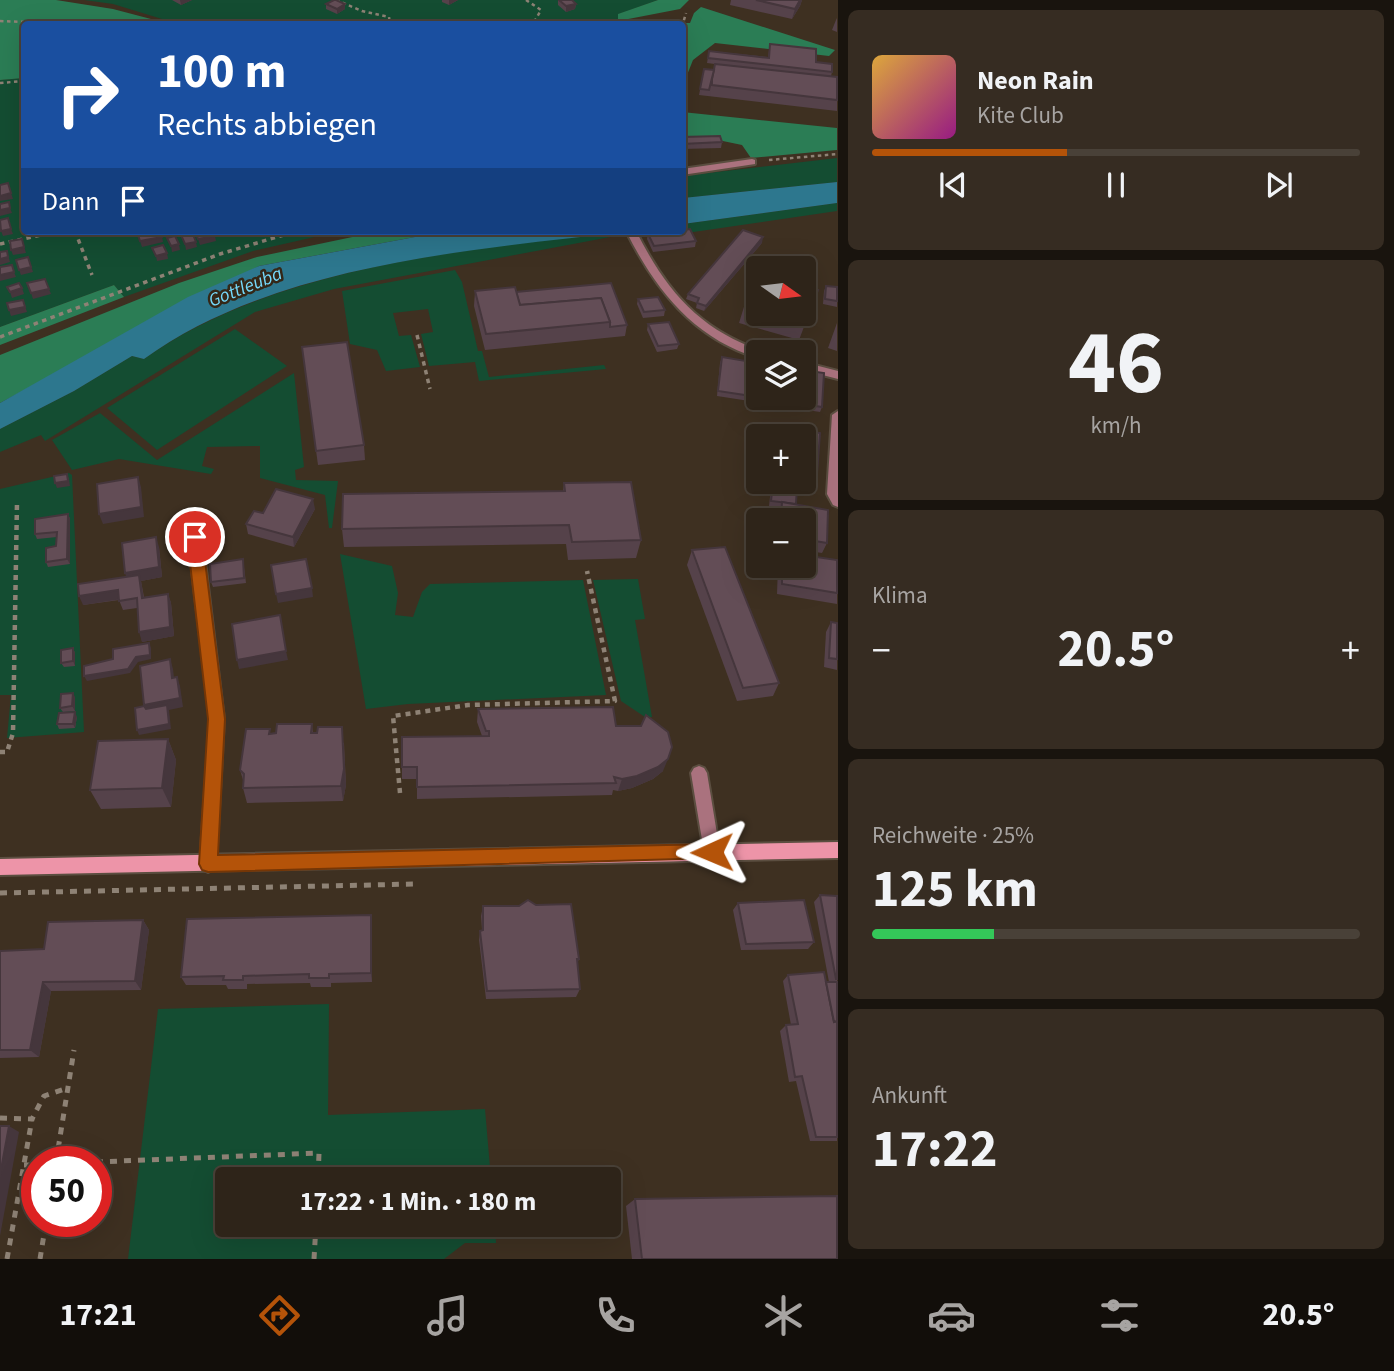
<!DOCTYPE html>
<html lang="de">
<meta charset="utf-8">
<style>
:root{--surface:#2e2419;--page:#362c22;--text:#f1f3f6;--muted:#a7a4a2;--line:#494138;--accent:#b45309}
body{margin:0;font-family:"Source Sans 3",sans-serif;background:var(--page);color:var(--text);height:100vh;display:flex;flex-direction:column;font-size:26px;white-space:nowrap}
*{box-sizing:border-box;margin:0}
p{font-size:23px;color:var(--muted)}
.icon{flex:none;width:38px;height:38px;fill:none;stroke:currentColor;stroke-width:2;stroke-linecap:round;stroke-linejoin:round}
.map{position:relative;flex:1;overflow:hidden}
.panel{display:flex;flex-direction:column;gap:10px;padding:10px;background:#19140e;width:556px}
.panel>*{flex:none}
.top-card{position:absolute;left:21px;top:21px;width:665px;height:214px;border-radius:7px;box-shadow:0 7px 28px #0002,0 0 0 2px var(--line);background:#1a4fa0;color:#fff;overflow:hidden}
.needle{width:46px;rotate:104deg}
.controls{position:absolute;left:746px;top:256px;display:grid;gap:14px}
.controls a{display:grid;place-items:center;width:70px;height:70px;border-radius:7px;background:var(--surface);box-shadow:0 7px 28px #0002,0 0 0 2px var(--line);font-size:35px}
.speed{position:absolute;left:21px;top:1146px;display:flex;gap:14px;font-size:35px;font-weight:700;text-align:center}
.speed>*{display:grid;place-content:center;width:91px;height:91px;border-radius:50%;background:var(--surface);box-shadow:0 7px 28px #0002,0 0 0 2px var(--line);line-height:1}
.speed .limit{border:10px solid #d22;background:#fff;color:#111}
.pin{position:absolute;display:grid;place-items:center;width:60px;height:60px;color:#fff;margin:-30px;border:4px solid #fff;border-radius:50%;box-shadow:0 2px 7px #0007}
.me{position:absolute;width:77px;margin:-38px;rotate:269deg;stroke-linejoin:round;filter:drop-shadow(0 0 5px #0008)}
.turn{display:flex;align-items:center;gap:24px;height:147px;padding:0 21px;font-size:32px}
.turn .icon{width:91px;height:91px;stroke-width:2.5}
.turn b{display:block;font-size:49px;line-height:60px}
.then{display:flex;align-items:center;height:66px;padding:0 21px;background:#0003;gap:14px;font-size:26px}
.big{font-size:52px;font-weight:700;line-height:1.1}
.panel .card{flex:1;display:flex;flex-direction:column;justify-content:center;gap:10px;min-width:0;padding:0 24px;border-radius:10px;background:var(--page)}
.panel .dial{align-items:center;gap:0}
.dial b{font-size:91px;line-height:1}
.song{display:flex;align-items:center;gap:21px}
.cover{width:84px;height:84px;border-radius:10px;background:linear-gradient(135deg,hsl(40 70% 55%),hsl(310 70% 35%))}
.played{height:7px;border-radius:4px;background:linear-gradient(90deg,var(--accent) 40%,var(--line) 40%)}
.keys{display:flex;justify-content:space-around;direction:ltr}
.heat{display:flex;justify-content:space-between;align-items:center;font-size:38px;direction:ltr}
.charge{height:10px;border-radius:5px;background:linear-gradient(90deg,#34c759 25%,var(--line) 0)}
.trip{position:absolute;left:215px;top:1167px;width:406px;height:70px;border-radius:7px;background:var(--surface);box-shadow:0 7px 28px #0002,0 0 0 2px var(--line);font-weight:700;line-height:70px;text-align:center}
.tabs{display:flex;height:112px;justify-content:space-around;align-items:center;background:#120e0a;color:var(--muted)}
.tabs .icon{width:49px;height:49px}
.tabs .selected{color:var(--accent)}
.tabs b{font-size:32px;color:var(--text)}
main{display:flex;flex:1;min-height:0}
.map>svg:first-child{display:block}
</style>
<main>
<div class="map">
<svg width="838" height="1259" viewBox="0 0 838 1259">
<rect width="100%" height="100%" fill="#3e3021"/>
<g fill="#144d32">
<polygon points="84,0 658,0 619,14 618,21 589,24 216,24 162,19 113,4"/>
<polygon points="24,78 24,231 341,231 253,251 124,297 114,285 0,327 0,80"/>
<polygon points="837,158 837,182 683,198 682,176"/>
<polygon points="837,203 837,211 652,238 652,231 682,231 683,224"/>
<path d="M620 233 621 235 334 289 255 312 45 441 41 435 0 452V429L74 391 132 356 144 359C268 269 470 247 620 233Z"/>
<polygon points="455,270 462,282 478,351 482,351 489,377 604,365 606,369 479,381 475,362 429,366 421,334 433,332 428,309 393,313 399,336 411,335 420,367 386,371 377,350 350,344 342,291"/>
<polygon points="235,329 287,366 157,450 107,408"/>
<polygon points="294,373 304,467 295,470 296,480 338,481 332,528 329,528 325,495 260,478 260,446 207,447 202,466 214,469 211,474 119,459 72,470 52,440 100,413 157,460"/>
<polygon points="69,473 72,475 84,732 7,738 11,695 0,695 0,489"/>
<polygon points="340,554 392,566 398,593 395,615 413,617 422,592 430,584 583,580 606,695 408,704 366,709"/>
<polygon points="638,579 645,619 635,620 652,717 645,717 621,701 593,580"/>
<polygon points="329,1004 328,1115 485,1109 491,1179 228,1180 228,1225 495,1225 496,1243 465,1243 444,1259 128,1259 158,1009"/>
</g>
<g fill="#2b7d55">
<polygon points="0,0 56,0 113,9 170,24 24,24 24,78 0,80"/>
<polygon points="658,0 689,0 680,9 618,21 618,14"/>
<polygon points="701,7 835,50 829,56 715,43 693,60 683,85 682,24 642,24 676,19 676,23 690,23 694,13"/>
<polygon points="682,112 837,128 837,150 751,158 742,145 718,140 683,142"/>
<polygon points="381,231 447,231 259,266 0,403 0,355 179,283 257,257"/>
<polygon points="114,285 124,297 0,345 0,327"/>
</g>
<g fill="#2d778e">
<polygon points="837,182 837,203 683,224 683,198"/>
<path d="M447 231 624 232C470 250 273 265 144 359L132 356 74 391 0 429V403L188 297 259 266Z"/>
</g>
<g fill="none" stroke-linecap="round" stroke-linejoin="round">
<g stroke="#5b4e40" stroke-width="4">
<g id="service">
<polygon points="752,159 755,160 755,164 682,175 682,169"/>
<polygon points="838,411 838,507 833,505 827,494 832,415"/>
<polygon points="195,532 202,537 224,719 216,864 214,869 208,872 202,869 200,864 210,719 188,537"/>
<polygon points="699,766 704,768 707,773 720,852 718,857 712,860 706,857 704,852 691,773 694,768"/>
</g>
</g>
<g stroke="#5b4e40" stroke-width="4">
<g id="minor">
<path d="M626 231H636C666 290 698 329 762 351L758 352V358C693 338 655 289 626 231Z"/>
<polygon points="803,362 838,371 838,379 803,370"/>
</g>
</g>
<g stroke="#5b4e40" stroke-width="4">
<polygon id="secondary" points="838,842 838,858 0,875 0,859"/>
</g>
<g stroke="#8e8275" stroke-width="2.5" stroke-dasharray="3.5 3.5" stroke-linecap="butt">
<polyline points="336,0 362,11 389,17 390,24"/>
<polyline points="526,0 541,10 533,24"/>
<polyline points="0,21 76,24"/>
<polyline points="682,27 686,13"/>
<polyline points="0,83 24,81"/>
<polyline points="769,160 838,154"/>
</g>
<g stroke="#8e8275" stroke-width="3.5" stroke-dasharray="4.5 4.5" stroke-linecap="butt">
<polyline points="75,231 92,275"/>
<polyline points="0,244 59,231"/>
<polyline points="417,335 430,389"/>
<polyline points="0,337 220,254 297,231"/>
</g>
<g stroke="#8e8275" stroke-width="4.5" stroke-dasharray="5 5" stroke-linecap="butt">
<polyline points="0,752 7,752 13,733 17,502"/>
<polyline points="400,793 393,716 468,705 615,701 587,571"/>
</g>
<g stroke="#8e8275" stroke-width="5" stroke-dasharray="7 7" stroke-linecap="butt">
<polyline points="0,893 416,884"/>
<polyline points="0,1118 32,1119 44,1096 68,1088"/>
<polyline points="56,1162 74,1050"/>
<polyline points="96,1162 319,1153 318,1180"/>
<polyline points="24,1165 37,1165"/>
<polyline points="7,1259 32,1119"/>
<polyline points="40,1259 46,1222"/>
<polyline points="314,1259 316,1225"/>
</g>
<use href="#service" fill="#aa727e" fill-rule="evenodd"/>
<use href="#minor" fill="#aa727e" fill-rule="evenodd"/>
<use href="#secondary" fill="#ed94a8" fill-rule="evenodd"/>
</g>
<g fill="#55424a">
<polygon points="172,0 192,0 181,5"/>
<polygon points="442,0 458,0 449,5 442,2"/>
<polygon points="558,0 572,0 576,4 575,9 566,12 558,5"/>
<polygon points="731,0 802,0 800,6 792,19 730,5"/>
<polygon points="326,4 345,4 345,9 337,14 326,9"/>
<polygon points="837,18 837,32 832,30 836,20"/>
<polygon points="770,44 816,62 832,72 831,76 837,77 837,111 699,95 704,69 714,70 715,64 707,63 709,51 768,57"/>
<polygon points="682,137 722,142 721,148 682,149"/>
<polygon points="648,234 696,241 695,247 653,252 647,239"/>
<polygon points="762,243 704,311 696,308 697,303 686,299 688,294"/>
<polygon points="758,273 758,313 803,313 818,290 799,340 739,323 747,297"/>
<polygon points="826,286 837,287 837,307 823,304 824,291"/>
<polygon points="475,291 516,292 627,325 625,336 485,350 474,306"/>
<polygon points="638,299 665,310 664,316 643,318 637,304"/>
<polygon points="837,323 837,351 828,348"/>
<polygon points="648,324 679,344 677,349 657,352 647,330"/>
<polygon points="302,347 364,445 365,460 318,465"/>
<polygon points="722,357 758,397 822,407 820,412 717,396 720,363"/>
<polygon points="777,426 820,433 817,474 812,484 799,481 803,481 803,436 773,436"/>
<polygon points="564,483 641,540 636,558 568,560 566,544 344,547 342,529 563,491"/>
<polygon points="773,483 796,504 827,543 822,553 803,550 803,520 778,520 778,512 780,508 769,506 771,488"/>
<polygon points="315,509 294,547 248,534 246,524"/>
<polygon points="68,514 70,519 70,564 48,567 46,562 56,546 57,537 37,539 35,534"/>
<polygon points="159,547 162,577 141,581 144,597 168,594 171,603 174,636 142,642 137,608 123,610 119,600 83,605 126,577"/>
<polygon points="692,550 779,683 773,696 737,701 687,565"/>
<polygon points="243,559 246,583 213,587 211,582"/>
<polygon points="837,560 837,604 777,594 778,565 803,565"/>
<polygon points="831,622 837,623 837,670 824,667 826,632"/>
<polygon points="73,648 75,653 75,666 64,667 61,663"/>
<polygon points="75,697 75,711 63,712 60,708"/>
<polygon points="478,709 616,726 663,771 653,779 632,788 618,791 613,790 612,795 417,799 417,779 402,779 402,737 482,736 477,722"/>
<polygon points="77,717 75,728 59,729 57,724"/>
<polygon points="312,724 313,733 344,743 346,785 343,801 247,803 243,788 243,780 240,770 271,734 276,733"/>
<polygon points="168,739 176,760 171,807 101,809 90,790"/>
<polygon points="820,895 837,896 837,1141 810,1141 796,1081 789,1082 780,1031 786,1025 791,1025 783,981 788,975 829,982 814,902"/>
<polygon points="738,903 814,942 808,949 741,950 733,910"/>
<polygon points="483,906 579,959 577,964 580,989 576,997 486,999 479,940 480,931 482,930 481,916"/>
<polygon points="143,920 149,930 141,990 51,991 39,1057 0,1058 0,951 44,949"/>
<polygon points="372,925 372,982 331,983 331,987 311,987 310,983 247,984 247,989 228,989 226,985 186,985 181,977"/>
<polygon points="635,1199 837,1259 632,1259 626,1206"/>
</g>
<g fill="#45363c">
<polygon points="180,0 192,0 181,5"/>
<polygon points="449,0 458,0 449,5"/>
<polygon points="800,0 802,0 800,6 792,19 795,9"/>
<polygon points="345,4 345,9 337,14 337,9"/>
<polygon points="576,4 575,9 566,12 566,6"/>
<polygon points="11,193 13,199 0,201 0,196"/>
<polygon points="10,208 12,213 0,216 0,210"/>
<polygon points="11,229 13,234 3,236 1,231"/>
<polygon points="215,236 216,241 200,245 198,239"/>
<polygon points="162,237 163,242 142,247 140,241"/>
<polygon points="763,237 762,243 704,311 706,306"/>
<polygon points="22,239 26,253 13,255 11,250"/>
<polygon points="196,242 197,247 186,250 185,244"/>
<polygon points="179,244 180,250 172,252 171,246"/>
<polygon points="7,251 10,262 0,265 0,259"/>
<polygon points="167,253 168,259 157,261 156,256"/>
<polygon points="28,257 33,272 21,275 19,270"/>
<polygon points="14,272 16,277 0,281 0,275"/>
<polygon points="22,288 24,294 12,298 10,292"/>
<polygon points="49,289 51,294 33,299 31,293"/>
<polygon points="23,300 27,312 11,316 9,310"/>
<polygon points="67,474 69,479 70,486 57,488 55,483"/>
<polygon points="138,477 141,487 144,517 103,524 99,514"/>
<polygon points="313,499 315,509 294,547 293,537"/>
<polygon points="68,514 70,519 70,564 67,559"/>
<polygon points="156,537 159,547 162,577 141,581 145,607 142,598 128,583 125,573"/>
<polygon points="312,588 313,597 278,603 276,594"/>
<polygon points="118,590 122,599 83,605 79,596"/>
<polygon points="168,594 171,603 174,636 142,642 139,632"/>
<polygon points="149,643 151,648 151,659 138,662 130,673 87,681 84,676 136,657"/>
<polygon points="73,648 75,653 75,666 73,661"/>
<polygon points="286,651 288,660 239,669 237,660"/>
<polygon points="170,659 173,669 175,687 172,678"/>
<polygon points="177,677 180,686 183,707 169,710 171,729 139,735 137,730 144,705"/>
<polygon points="73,693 75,697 75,711 72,706"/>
<polygon points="75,712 77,717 75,728 73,724"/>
<polygon points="342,727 346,785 343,801 341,786"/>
<polygon points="168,739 176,760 171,807 162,788"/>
<polygon points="668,759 663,771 653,779 632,788 618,791 622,779"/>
<polygon points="371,915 372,925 372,982 371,973"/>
<polygon points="143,920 149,930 141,990 135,981"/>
<polygon points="43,982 51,991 39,1057 30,1050"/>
<polygon points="9,1126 19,1132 0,1236 0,1175"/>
</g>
<g fill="#634d56" stroke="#45363c" stroke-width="2">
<polygon points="334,0 336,0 345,4 337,9 326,4"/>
<polygon points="559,0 572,0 576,4 566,6"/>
<polygon points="756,0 800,0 795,9"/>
<polygon points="770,44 816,49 816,62 832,64 832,72 708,58 709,51 769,58"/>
<polygon points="715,64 837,77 837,100 712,85 712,79"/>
<polygon points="704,69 714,70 709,90 700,89"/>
<polygon points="720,136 722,142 682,144 682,137"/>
<polygon points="8,183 11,193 0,196 0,185"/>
<polygon points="9,202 10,208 0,210 0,204"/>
<polygon points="8,218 11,229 1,231 0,220"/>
<polygon points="690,229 696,241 654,246 648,234"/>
<polygon points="743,230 763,237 706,306 697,303 699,298 688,294"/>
<polygon points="143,231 160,231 162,237 140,241 137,232"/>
<polygon points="195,231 212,231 215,236 198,239"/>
<polygon points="192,232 196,242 185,244 181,235"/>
<polygon points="175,236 179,244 171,246 167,238"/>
<polygon points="22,239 24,247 11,250 10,241"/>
<polygon points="163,245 167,253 156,256 152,248"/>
<polygon points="7,251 8,257 0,259 0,252"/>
<polygon points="28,257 31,267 19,270 16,260"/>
<polygon points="12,265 14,272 0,275 0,267"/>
<polygon points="758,273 758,300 747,297"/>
<polygon points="45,279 49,289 31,293 27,283"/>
<polygon points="19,283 22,288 10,292 7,287"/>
<polygon points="611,283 627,325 610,327 610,322 601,298 520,305 516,292"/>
<polygon points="803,286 818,290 809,315 803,313"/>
<polygon points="826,286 837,287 837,301 825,299"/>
<polygon points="515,287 520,305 601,298 610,322 486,334 475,291"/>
<polygon points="658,297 665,310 644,312 638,299"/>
<polygon points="23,300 25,307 9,310 7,303"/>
<polygon points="669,322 679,344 658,346 648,324"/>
<polygon points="347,342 364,445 316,451 302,347"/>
<polygon points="722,357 758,363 758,397 718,391"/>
<polygon points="803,370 824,373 822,407 761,397 803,397"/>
<polygon points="777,426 820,433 817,474 803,471 803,436 776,436"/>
<polygon points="67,474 68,481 55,483 54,476"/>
<polygon points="138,477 141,507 99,514 97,484"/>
<polygon points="631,482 641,540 572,542 569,525 342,529 343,494 565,491 564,483"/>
<polygon points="773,483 797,487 796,504 771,501"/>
<polygon points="276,489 313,499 293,537 246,524 254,511 263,513"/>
<polygon points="782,502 828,510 827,543 803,539 803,520 781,520"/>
<polygon points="68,514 67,559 46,562 46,548 56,546 57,532 35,534 35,519"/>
<polygon points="156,537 159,567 125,573 122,543"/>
<polygon points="725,547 779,683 743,688 692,550"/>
<polygon points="803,555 837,560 837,593 782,584 782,565 803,565"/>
<polygon points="243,559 244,578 211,582 210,564"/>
<polygon points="306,559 312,588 276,594 271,565"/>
<polygon points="139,575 142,598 168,594 170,627 139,632 137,598 119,601 118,590 79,596 78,584"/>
<polygon points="280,615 286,651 237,660 232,624"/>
<polygon points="831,622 837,623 837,659 829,658"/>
<polygon points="149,643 150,655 136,657 128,669 84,676 84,666 113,659 113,649"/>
<polygon points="73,648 73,661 61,663 61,650"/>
<polygon points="170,659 172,678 177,677 180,698 144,705 140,666"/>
<polygon points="73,693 72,706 60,708 61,694"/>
<polygon points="167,705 169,724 137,730 135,708 144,706 146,709"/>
<polygon points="613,707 616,726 641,726 646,715 668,732 672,747 668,759 658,767 637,776 622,779 614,777 616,783 417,787 417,767 402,767 402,737 489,736 489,731 486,731 478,709"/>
<polygon points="75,712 73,724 57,724 59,713"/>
<polygon points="277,724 312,724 311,733 317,733 318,727 342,727 344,769 341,786 243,788 244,774 240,770 246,729 270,729 269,734 276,733"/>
<polygon points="168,739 162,788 90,790 98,741"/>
<polygon points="820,895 837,896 837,979 836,979"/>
<polygon points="528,900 536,905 571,904 579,959 577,959 580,989 487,991 480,931 483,930 483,906 519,906"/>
<polygon points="804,900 814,942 746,944 738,903"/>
<polygon points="371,915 371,973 329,974 329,978 309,978 309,974 243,976 243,980 223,980 224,976 181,977 187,919"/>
<polygon points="143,920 135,981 43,982 30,1050 0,1050 0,951 44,949 48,922"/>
<polygon points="824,972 834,1022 837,1021 837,1137 816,1137 802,1076 795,1077 786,1025 798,1024 788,975"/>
<polygon points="826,982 837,982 837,1021 834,1022"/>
<polygon points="0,1126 9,1126 0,1175"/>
<polygon points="837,1196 837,1259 642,1259 635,1199"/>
</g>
<polygon fill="#b45309" stroke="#753606" stroke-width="2" points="195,531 202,537 225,719 218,855 712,844 718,846 721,852 718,858 208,872 202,870 199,864 208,719 187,537"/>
<g text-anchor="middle" stroke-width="5" stroke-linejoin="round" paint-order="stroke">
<g font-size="19" font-style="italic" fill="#75d9fa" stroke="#342717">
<text transform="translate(245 286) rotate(-22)" y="7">Gottleuba</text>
</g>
</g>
</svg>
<div class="controls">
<a><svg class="needle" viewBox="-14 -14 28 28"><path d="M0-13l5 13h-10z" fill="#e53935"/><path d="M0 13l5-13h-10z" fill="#a7a4a2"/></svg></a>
<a><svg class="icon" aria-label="layers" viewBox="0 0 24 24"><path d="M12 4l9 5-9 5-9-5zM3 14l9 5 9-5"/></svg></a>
<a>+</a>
<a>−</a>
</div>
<div class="speed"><div class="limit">50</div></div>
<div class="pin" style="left:195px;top:537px;background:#d93025"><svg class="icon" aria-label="arrive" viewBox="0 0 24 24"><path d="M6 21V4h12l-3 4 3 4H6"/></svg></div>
<svg class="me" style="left:712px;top:852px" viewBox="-20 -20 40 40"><path d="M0-17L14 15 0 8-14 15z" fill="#b45309" stroke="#fff" stroke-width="4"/></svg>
<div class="trip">17:22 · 1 Min. · 180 m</div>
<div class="top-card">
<div class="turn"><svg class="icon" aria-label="right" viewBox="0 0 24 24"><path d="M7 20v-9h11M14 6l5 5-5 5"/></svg><div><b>100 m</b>Rechts abbiegen</div></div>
<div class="then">Dann<svg class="icon" aria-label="arrive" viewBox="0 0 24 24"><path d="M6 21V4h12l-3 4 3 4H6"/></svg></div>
</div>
</div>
<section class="panel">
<div class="card">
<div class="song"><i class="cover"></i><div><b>Neon Rain</b><p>Kite Club</p></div></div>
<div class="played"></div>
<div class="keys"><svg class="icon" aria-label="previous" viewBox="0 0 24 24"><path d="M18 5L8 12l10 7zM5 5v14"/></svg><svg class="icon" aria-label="pause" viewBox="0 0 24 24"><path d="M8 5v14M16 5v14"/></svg><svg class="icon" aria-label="next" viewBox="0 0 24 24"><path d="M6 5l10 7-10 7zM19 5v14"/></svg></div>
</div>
<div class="card dial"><b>46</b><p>km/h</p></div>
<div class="card"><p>Klima</p>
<div class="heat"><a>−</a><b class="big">20.5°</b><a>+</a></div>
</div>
<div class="card"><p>Reichweite · 25%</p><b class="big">125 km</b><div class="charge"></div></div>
<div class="card"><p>Ankunft</p><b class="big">17:22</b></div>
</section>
</main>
<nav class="tabs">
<b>17:21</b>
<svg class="icon selected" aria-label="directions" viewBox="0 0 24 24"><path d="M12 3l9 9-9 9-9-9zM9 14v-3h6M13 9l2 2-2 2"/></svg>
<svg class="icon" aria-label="music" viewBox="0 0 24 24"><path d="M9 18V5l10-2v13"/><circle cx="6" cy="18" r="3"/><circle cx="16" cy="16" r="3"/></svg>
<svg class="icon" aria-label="phone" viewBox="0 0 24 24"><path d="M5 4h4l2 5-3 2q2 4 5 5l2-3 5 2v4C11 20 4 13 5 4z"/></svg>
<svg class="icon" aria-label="climate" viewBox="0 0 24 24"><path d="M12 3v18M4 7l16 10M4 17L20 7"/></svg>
<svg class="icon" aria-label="car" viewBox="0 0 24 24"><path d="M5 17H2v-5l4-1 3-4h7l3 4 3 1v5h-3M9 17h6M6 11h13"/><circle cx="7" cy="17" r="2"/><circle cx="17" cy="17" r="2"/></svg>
<svg class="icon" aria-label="filters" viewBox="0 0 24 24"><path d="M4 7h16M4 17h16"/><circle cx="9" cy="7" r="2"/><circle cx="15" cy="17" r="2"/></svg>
<b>20.5°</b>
</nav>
